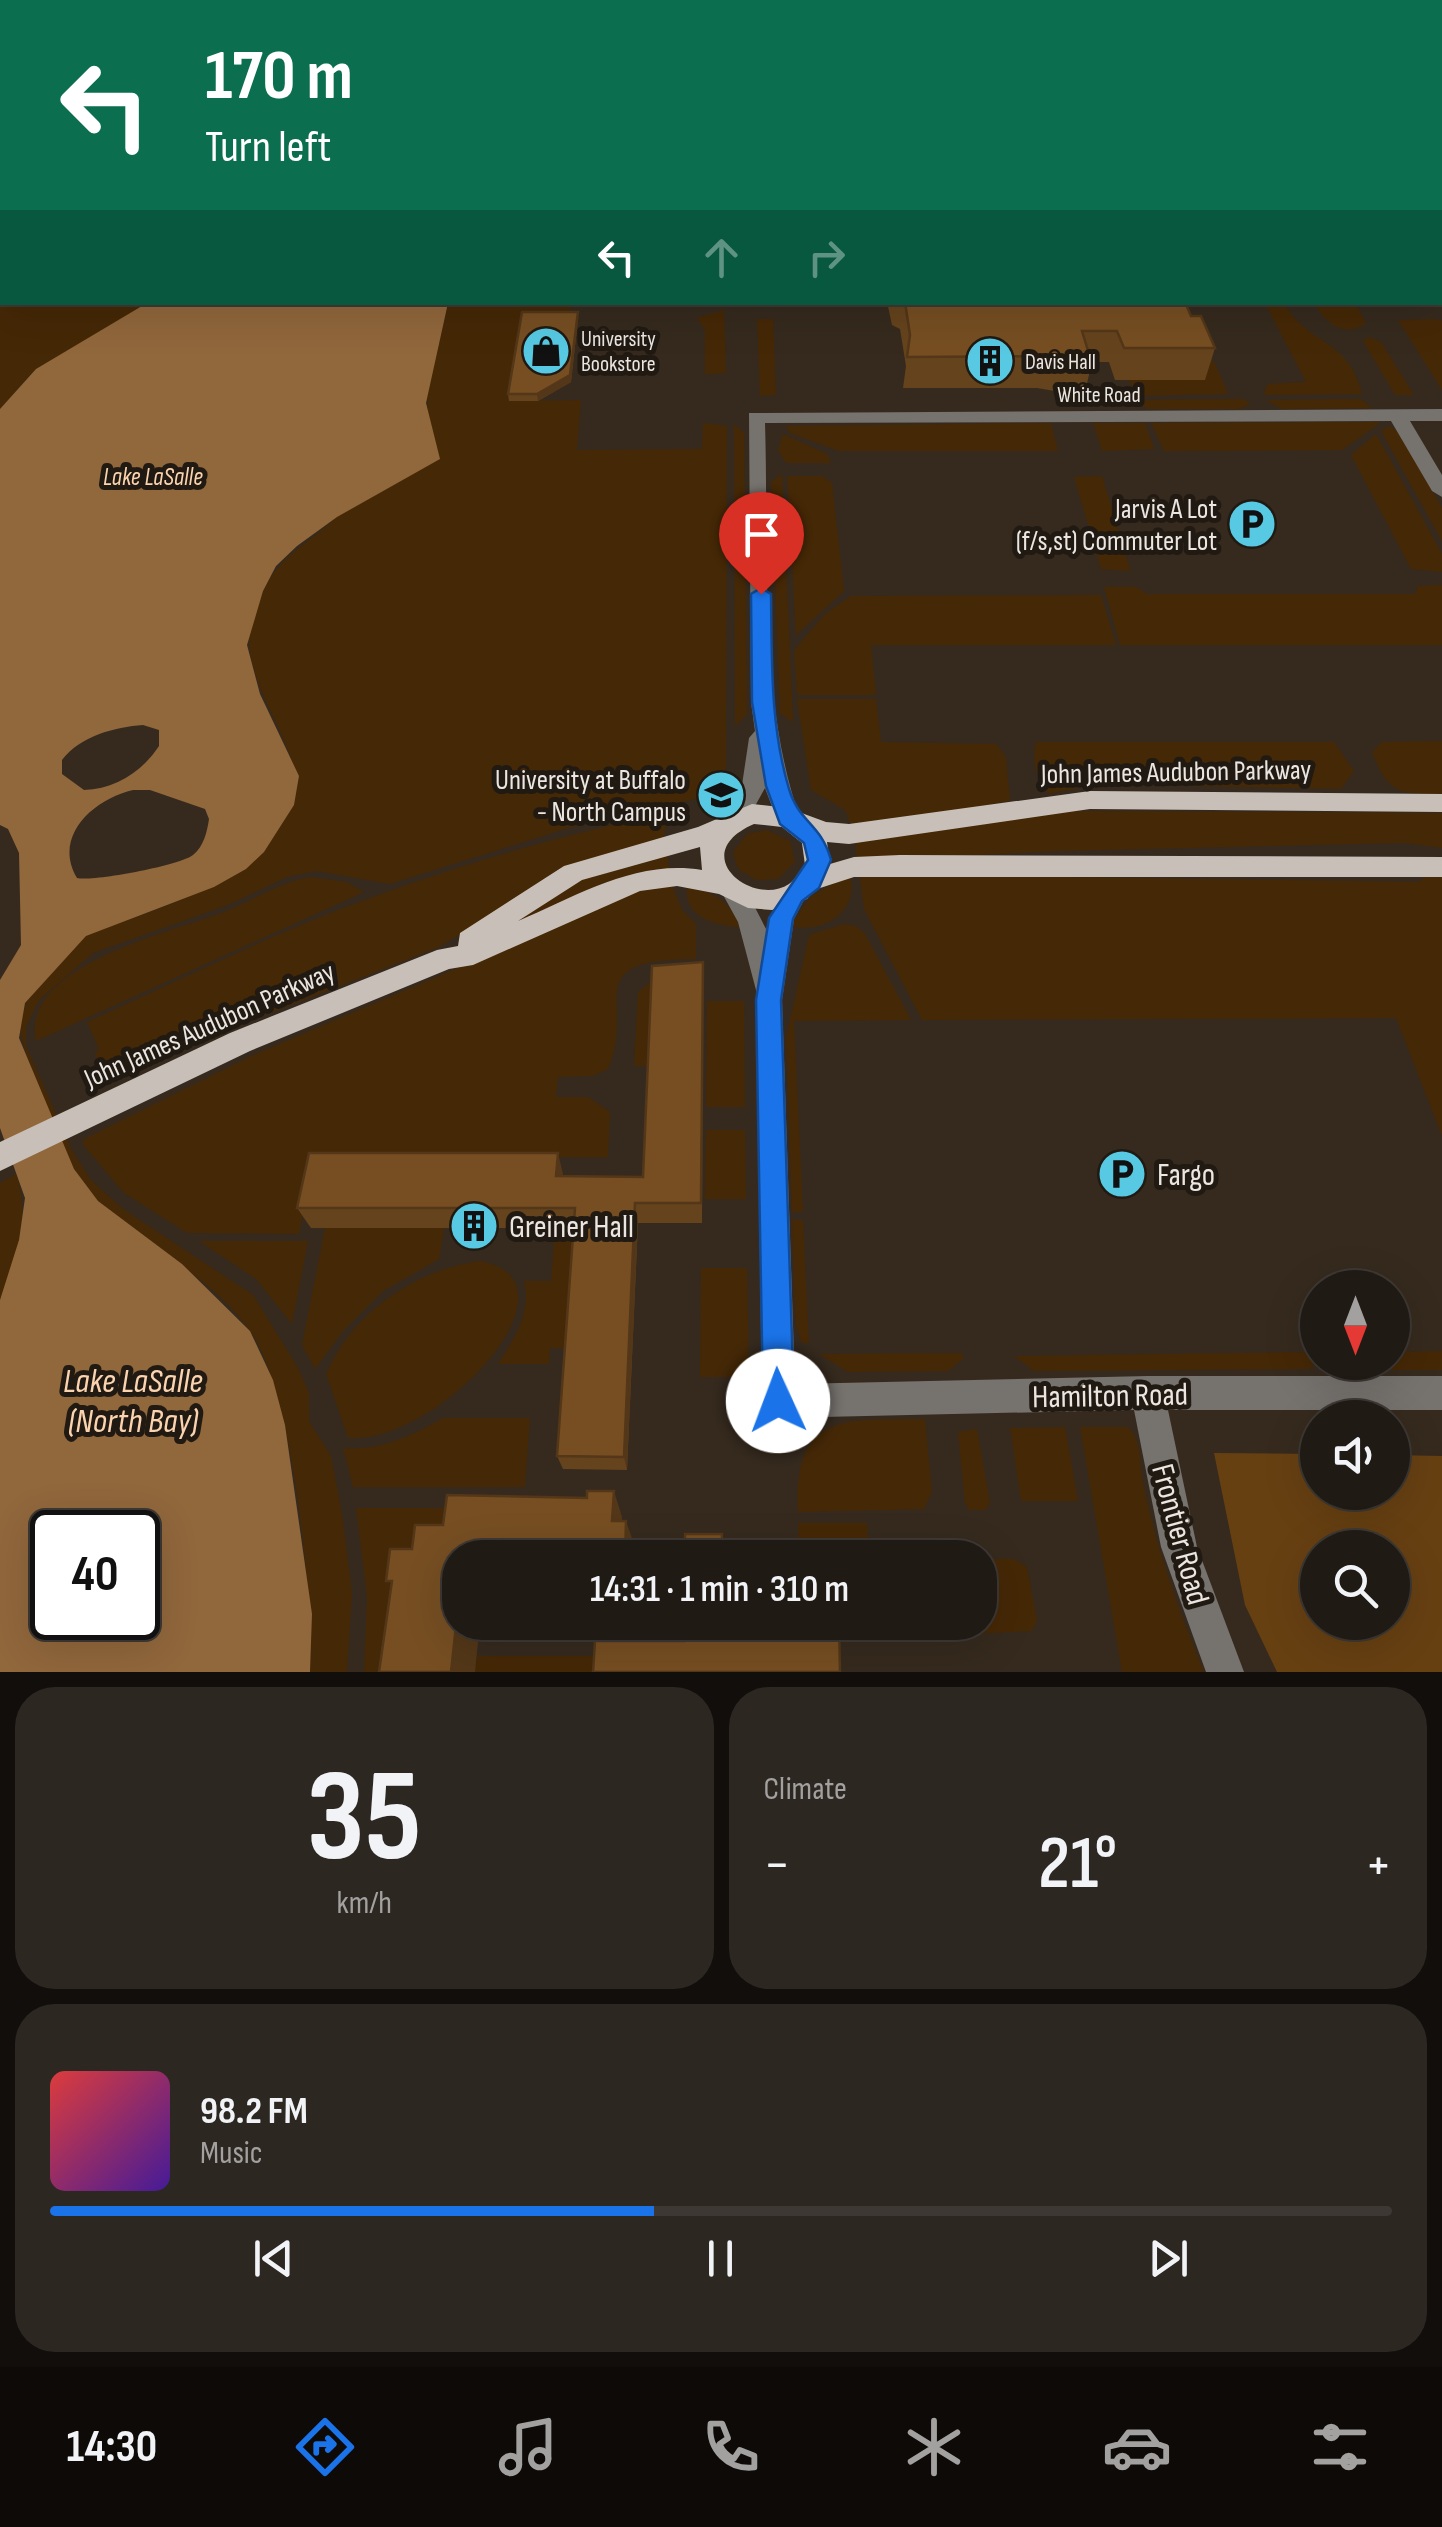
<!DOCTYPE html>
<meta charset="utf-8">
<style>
:root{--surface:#201a15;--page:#2d2722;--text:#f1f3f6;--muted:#a2a1a0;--line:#3d3834;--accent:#1a73e8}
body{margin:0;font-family:"Sofia Sans Condensed",sans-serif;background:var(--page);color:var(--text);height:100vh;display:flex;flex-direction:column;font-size:38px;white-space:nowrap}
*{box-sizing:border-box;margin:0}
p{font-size:32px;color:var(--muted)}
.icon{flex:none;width:55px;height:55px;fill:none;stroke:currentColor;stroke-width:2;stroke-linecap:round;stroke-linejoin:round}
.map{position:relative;height:1672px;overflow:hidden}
.drawer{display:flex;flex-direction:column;gap:15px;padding:15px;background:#120e0c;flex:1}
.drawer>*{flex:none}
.top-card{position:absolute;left:0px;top:0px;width:1442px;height:305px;box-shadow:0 10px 40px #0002,0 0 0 2px var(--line);background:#0b6e4f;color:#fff;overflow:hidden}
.needle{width:65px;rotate:180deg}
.buttons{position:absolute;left:1300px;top:1270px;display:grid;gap:20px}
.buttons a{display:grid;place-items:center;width:110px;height:110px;border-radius:50%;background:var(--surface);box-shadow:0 10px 40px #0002,0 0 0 2px var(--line);font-size:50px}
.speed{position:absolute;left:30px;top:1510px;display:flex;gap:20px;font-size:50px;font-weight:700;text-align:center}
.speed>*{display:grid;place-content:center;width:130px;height:130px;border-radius:50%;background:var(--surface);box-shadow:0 10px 40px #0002,0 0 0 2px var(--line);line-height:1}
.speed .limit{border:5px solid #111;border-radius:15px;background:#fff;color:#111}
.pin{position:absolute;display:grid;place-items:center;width:85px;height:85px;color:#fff;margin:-102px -42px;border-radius:50% 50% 50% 0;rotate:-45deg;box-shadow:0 0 10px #0007}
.pin .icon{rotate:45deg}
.me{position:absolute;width:110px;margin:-55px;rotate:358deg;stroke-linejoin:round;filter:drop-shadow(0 0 8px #0008)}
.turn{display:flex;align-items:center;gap:35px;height:210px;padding:0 40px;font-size:45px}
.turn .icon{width:130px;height:130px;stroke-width:2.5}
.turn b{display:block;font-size:70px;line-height:85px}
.lanes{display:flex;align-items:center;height:95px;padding:0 40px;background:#0003;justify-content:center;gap:50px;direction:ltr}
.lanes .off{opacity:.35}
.big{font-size:75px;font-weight:600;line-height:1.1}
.drawer .widget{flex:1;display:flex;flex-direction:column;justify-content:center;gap:15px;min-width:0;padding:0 35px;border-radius:40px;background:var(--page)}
.drawer .dial{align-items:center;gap:0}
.dial b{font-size:130px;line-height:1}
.song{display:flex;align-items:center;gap:30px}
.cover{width:120px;height:120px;border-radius:15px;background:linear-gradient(135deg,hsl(0 70% 55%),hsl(260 70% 35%))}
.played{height:10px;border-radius:5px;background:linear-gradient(90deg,var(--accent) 45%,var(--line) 45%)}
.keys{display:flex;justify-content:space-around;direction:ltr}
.heat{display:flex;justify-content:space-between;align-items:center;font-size:55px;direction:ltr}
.drawer .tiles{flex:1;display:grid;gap:15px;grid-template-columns:1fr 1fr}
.widget:last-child{grid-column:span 2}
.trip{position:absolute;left:442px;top:1540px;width:555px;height:100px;border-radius:40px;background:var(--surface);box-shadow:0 10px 40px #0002,0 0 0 2px var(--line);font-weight:600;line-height:100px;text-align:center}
.dock{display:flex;height:160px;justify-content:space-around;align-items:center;background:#0d0a08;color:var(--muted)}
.dock .icon{width:70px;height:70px}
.dock .on{color:var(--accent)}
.dock b{font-size:45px;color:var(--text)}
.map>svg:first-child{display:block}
</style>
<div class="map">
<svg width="1442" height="1672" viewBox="0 0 1442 1672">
<rect width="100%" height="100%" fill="#2b231c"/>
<path fill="#362a1e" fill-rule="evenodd" d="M0 0H1442V1672H0ZM2 2H1440V302H2ZM1318 1288H1392V1362H1318ZM1318 1418H1392V1492H1318ZM52 1532H138V1618H52ZM1318 1548H1392V1622H1318ZM460 1558H980V1622H460Z"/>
<g fill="#452806">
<polygon points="0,234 2,302 147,303 29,376 0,409"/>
<path d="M563 302 572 307 510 401 581 400 577 450 702 449 703 423 727 426 726 768 723 783 709 796 568 828 390 884 316 871 287 877 228 905 93 953 39 1000 26 1027V1046L73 1152 91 1180 123 1209 253 1295 297 1366 309 1393V1421L331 1456 342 1514 352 1593 347 1672H310C313 1596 293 1391 250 1331 211 1276 147 1247 99 1202 66 1170 52 1117 35 1075 25 1052 12 1024 28 1000 38 984 71 945 86 935 98 927 117 924 131 919 200 893 251 877 290 811 321 759 230 684 253 616 273 556 297 554 338 516 370 486 398 448 428 415L427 394 448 303Z"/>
<path d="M1284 303C1308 346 1349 338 1362 394L1264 395 1267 384 1306 382 1265 303Z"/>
<path d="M1314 303H1355L1366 323C1345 339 1325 323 1314 303Z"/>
<polygon points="724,310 726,373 705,374 705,330 697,318"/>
<polygon points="757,319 773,319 776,395 760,396"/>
<polygon points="1436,319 1442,321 1442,390 1398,320"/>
<polygon points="1369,337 1381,342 1414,395 1395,395 1363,341"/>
<polygon points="1197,361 1214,361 1228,394 1135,396 1129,380 1204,379"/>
<polygon points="1244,399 1250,404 1239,409 1147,409 1137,400"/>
<polygon points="1361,399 1372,408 1282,409 1266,400"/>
<polygon points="1051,423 1058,451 839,451 790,433 786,426"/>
<polygon points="1093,423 1145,423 1154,449 1102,451"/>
<polygon points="1151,423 1374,422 1380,423 1342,450 1164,451"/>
<polygon points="734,424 744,433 747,714 735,726"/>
<polygon points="1389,426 1398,432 1442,508 1442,541 1381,431"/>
<polygon points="783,434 827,454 831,463 786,463 778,450"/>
<polygon points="1376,434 1442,554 1442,572 1411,569 1351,455"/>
<polygon points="782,474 793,720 792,722 780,713 771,482"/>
<polygon points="787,476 822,476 832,483 844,591 796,635"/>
<polygon points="1102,476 1130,569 1129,571 1101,569 1074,477"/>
<polygon points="1442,585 1442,645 1120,645 1104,587 1136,587 1147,594 1415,594 1418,586"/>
<polygon points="1101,595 1116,645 871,645 876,695 797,695 794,650 825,614 851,596"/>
<polygon points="797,699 876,699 881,742 996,744 1006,757 1010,801 867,828 851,825 845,810 811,790"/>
<path d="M1442 741V794C1399 794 1388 794 1372 752L1382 742Z"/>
<path d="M1036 742H1334L1354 771 1341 789 1097 784 1049 794C1036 777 1031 760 1036 742Z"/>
<polygon points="1073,811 1442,813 1442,848 1405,843 1057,851 857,861 855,841"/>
<path d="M654 815 666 821 663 843 581 862 437 948 237 1026 105 1085 95 1052 99 1049 87 1022C154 992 221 959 289 930 407 880 530 843 654 815Z"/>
<polygon points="767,830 790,841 795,862 778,879 756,880 738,869 733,852 747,834"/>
<polygon points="668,856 669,869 625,878 506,930 556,889 632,861"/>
<polygon points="864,874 1418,882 1425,877 1442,877 1442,1136 1396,1018 922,1020 864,909 860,879"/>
<path d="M310 877 346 882 364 892 36 1041C19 965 176 931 224 912 254 900 278 883 310 877Z"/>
<path d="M845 877 851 879C857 914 821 934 790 926L811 896Z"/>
<path d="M672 885 682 910 696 924V959C575 959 637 1003 608 1069L593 1076 558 1077 556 1097H588L610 1112 608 1157H373L313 1167 299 1234 187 1233 124 1193 84 1146 82 1140 251 1056 640 890Z"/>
<path d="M687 886C715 893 729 900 740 927 715 926 683 917 687 886Z"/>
<polygon points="844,924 856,926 865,934 911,1020 794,1021 803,1212 792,1212 786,1038 809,935"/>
<polygon points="657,977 651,1066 634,1066 638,992"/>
<polygon points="707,1001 744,1001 745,1107 706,1107"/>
<polygon points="706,1130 745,1130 746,1199 705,1199"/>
<path d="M16 1174C31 1216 16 1259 0 1300V1183Z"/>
<polygon points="792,1220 803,1220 809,1344 801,1342 796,1326"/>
<polygon points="325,1228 444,1228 439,1259 383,1291 343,1331 315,1369 302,1345"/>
<path d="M555 1228H580L572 1348H550L549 1364H498C514 1339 532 1312 524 1281H551Z"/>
<polygon points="199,1241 308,1241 292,1324 256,1279"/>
<path d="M480 1261C589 1281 439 1444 348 1438L326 1374C352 1313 415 1270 480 1261Z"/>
<polygon points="701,1268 747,1268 749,1377 700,1377"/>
<polygon points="1442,1351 1442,1370 1393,1370 1379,1363 1392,1362 1393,1352"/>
<polygon points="1317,1352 1319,1363 1309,1369 1034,1371 1014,1356"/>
<polygon points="961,1353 964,1358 948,1371 848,1372 819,1354"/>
<path d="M443 1418H530L525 1487H353L343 1448C381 1451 411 1436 443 1418Z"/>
<path d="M925 1419 932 1492 924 1509 798 1512C793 1411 844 1420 925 1419Z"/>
<polygon points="1065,1427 1078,1501 1021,1501 1010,1428"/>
<path d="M1080 1427H1128C1142 1442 1139 1458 1142 1478 1155 1545 1178 1609 1204 1672H1122Z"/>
<polygon points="977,1429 990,1503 986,1510 969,1510 965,1503 958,1432"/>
<polygon points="356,1508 444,1508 437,1570 410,1672 364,1672 367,1596"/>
<polygon points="798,1523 867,1523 869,1557 799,1557"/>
<polygon points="980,1559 1014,1559 1027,1567 1037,1620 1032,1631 944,1635 933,1623 980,1622"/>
<polygon points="477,1656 605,1656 605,1672 475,1672"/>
</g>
<path fill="#674012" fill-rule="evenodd" d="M1214 1453 1317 1454 1318 1492H1392L1393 1455 1442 1456V1672H1277L1245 1605ZM1318 1548H1392V1622H1318Z"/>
<path fill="#91673c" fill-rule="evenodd" d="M147 303H448L426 403 440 459 337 517 297 546 276 566 263 591 247 645 260 694 299 776 294 805 264 852 246 869 214 887 86 936 25 1003 19 1038 74 1169 98 1201 182 1264 250 1331 273 1380 285 1425 312 1614 310 1672H0V1300L19 1240 25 1198 0 1128V980L21 945 19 853 8 829 0 825V409L36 369ZM143 725 159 730V746C142 772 115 789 84 790L62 774V760C80 736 115 727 143 725ZM133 790H150L205 809 209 819C207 832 204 846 193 855 181 865 93 882 77 878 52 836 94 799 133 790ZM52 1532H138V1618H52Z"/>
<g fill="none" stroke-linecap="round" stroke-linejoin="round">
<g fill="#76726e" fill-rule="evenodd">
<polygon points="2,72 2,82 0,83 0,73"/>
<path d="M1442 409V421H1410L1442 475V497L1432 491 1391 421 765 423C769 548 758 701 800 818L797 825H779L765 788 744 826H726L723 819 742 785 749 738 755 731 751 702 749 413Z"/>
<polygon points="735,882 744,886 766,929 785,887 803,887 807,894 794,919 782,1000 795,1384 1148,1376 1442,1376 1442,1410 1168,1410 1197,1547 1244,1672 1206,1672 1161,1547 1134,1410 779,1418 767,1413 762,1401 756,990 738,922 722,893 726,886"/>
</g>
<path fill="#c8c0b8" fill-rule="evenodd" d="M1090 791 1442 794V812L1090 809 849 844 827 842 830 864 854 857 900 855 1442 857V877H854L814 890 807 899 772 910 748 908 719 894 677 886 640 891 473 965 449 969 250 1051 0 1171V1142L230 1033 437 950 458 946 460 933 564 866 698 827 752 804 788 808 826 822 849 824ZM754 824 782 827 802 843 805 865C801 870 795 880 789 884 753 908 685 854 754 824ZM700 847 702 870C636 859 577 896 518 921L582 880Z"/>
</g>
<g fill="#65431d">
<polygon points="116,0 166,0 165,2 117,2"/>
<polygon points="1440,43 1442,43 1442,101 1440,100"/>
<polygon points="2,96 2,138 0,138 0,99"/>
<polygon points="1442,108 1442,211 1440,211 1440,112"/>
<polygon points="887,302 1185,302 1191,316 1215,348 1205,380 1115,380 1109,362 1092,362 1084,396 1037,388 903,388 906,366 900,329 892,325"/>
<polygon points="578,312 578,319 571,382 538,401 509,401 508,394"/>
<polygon points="703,962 702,1223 638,1223 627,1470 563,1469 557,1456 574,1228 311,1228 297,1208 563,1174 563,1176 643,1177"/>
</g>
<g fill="#533718">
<polygon points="578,312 578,319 571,382 538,401 537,394"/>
<polygon points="558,1153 563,1174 561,1197 556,1176"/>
<polygon points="635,1203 638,1223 627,1470 624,1457"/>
<polygon points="614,1491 622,1517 621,1544 612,1521"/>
<polygon points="626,1521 634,1544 633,1558 625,1558"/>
<polygon points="460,1589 460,1622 480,1622 475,1672 451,1672"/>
</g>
<g fill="#764e22" stroke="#533718" stroke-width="2.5">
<polygon points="2,96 2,113 0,113 0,99"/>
<rect x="1440" y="116" width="2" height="65"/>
<polygon points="905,302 1185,302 1191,316 1201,316 1215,348 1124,348 1117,331 1082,331 1092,364 1044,356 907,357 910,335"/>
<polygon points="522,312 578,312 570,375 537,394 508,394"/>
<polygon points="703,962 701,1203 635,1203 624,1457 557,1456 575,1208 297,1208 309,1153 558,1153 556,1176 643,1177 652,966"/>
<polygon points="587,1491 614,1491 612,1521 626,1521 625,1558 460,1558 460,1589 451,1672 379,1672 392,1581 386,1581 390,1549 412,1549 415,1525 443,1525 447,1495 587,1498"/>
<polygon points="685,1534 722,1534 722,1550 746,1550 746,1558 678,1558 678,1550 685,1550"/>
<polygon points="684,1622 839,1622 840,1672 593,1672 595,1641 684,1641"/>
</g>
<path fill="#1a73e8" stroke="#114b97" stroke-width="2.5" d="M761 588 771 594C772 659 770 726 789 789 799 823 821 823 831 860L819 888 802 901 793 919 781 1000 794 1401 789 1412 778 1416 768 1412 763 1401 756 1000 769 918 808 860 804 843 780 824 766 786 752 702 751 594Z"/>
<defs>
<g id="shop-disc" transform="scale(2.5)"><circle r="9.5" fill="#57c9e3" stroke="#211a13"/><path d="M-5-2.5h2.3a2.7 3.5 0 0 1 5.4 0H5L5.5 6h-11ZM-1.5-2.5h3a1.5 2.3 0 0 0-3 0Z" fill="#111"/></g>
<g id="building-disc" transform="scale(2.5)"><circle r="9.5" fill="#57c9e3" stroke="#211a13"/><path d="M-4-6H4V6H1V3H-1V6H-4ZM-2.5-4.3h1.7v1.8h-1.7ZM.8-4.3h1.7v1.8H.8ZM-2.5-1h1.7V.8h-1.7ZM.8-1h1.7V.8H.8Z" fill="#111"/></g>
<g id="parking-disc" transform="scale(2.5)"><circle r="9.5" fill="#57c9e3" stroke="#211a13"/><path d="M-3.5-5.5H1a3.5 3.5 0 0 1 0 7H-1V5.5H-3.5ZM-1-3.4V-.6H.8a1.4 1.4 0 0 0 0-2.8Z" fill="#111"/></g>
<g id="university-disc" transform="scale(2.5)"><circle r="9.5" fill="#57c9e3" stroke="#211a13"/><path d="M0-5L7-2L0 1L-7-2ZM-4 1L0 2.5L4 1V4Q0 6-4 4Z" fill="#111"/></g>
</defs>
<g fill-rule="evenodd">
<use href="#shop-disc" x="546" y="351"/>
<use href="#building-disc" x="990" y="361"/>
<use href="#parking-disc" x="1252" y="524"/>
<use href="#university-disc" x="721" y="795"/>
<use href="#parking-disc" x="1122" y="1174"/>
<use href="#building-disc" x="474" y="1226"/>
</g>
<g text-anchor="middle" stroke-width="10" stroke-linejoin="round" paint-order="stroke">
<g font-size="22" fill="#ebe6e1" stroke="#211a13" text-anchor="start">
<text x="581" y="346">University<tspan x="581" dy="25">Bookstore</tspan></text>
<text x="1025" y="369">Davis Hall</text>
</g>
<g font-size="22" fill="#ebe6e1" stroke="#211a13">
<text x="1099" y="402">White Road</text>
</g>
<g font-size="25" font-style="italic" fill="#fbd4af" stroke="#211a13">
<text x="153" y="485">Lake LaSalle</text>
</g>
<g font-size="28" fill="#ebe6e1" stroke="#211a13" text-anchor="end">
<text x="1217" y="518">Jarvis A Lot<tspan x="1217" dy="32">(f/s,st) Commuter Lot</tspan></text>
<text x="686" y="789">University at Buffalo<tspan x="686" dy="32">- North Campus</tspan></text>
</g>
<g font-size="28" fill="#ebe6e1" stroke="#211a13">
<text transform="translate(1176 771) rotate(-1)" y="10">John James Audubon Parkway</text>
<text transform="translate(209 1024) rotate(-24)" y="10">John James Audubon Parkway</text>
</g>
<g font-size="32" fill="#ebe6e1" stroke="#211a13" text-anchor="start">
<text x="1157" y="1185">Fargo</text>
<text x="509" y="1237">Greiner Hall</text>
</g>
<g font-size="32" fill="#ebe6e1" stroke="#211a13">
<text transform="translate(1110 1395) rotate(-1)" y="11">Hamilton Road</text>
<text transform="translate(1181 1534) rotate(75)" y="11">Frontier Road</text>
</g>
<g font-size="35" font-style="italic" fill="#fbd4af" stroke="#211a13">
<text x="133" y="1392">Lake LaSalle<tspan x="133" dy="40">(North Bay)</tspan></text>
</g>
</g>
</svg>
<div class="buttons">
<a><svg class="needle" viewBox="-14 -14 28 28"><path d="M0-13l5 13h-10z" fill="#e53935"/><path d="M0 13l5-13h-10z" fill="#a2a1a0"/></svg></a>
<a><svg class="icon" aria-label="sound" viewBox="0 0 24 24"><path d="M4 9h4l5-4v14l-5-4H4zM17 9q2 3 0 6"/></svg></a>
<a><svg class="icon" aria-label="search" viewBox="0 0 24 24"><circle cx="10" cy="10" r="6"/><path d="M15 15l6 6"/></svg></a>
</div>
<div class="speed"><div class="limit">40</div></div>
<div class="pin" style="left:761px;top:594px;background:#d93025"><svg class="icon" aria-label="arrive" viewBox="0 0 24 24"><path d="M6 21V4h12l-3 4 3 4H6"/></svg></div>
<svg class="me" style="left:778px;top:1401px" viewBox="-20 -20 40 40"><circle r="19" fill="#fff"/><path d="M0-13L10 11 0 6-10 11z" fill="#1a73e8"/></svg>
<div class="trip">14:31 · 1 min · 310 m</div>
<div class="top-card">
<div class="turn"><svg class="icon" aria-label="left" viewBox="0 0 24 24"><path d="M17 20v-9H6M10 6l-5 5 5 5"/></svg><div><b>170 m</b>Turn left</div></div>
<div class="lanes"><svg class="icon" aria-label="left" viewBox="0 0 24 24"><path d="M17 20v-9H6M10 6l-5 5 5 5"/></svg><svg class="icon off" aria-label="ahead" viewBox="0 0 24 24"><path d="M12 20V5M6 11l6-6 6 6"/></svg><svg class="icon off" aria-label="right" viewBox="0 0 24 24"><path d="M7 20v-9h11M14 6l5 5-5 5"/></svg></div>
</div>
</div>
<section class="drawer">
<div class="tiles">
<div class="widget dial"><b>35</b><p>km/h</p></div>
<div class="widget"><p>Climate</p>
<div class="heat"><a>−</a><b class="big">21°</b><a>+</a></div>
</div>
<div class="widget">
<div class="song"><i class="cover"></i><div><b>98.2 FM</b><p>Music</p></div></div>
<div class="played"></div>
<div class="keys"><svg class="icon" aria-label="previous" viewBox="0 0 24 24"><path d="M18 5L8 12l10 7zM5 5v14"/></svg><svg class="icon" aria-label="pause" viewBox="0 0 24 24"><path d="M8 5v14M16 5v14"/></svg><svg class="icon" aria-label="next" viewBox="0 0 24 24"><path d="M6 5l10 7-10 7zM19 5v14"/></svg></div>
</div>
</div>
</section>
<nav class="dock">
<b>14:30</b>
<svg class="icon on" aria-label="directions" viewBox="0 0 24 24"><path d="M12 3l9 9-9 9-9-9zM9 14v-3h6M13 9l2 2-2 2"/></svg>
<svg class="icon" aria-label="music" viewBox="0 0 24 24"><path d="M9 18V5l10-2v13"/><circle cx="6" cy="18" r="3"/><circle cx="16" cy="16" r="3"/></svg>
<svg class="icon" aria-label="phone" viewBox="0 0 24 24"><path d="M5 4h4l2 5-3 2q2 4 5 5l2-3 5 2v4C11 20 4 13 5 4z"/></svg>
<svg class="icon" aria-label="climate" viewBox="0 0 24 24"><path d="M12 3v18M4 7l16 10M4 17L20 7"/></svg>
<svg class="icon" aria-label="car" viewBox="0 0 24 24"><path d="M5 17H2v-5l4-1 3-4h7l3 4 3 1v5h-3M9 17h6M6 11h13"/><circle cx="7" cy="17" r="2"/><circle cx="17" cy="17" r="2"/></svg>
<svg class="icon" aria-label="filters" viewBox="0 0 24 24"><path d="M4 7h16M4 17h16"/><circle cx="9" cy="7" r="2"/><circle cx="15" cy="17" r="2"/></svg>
</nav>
